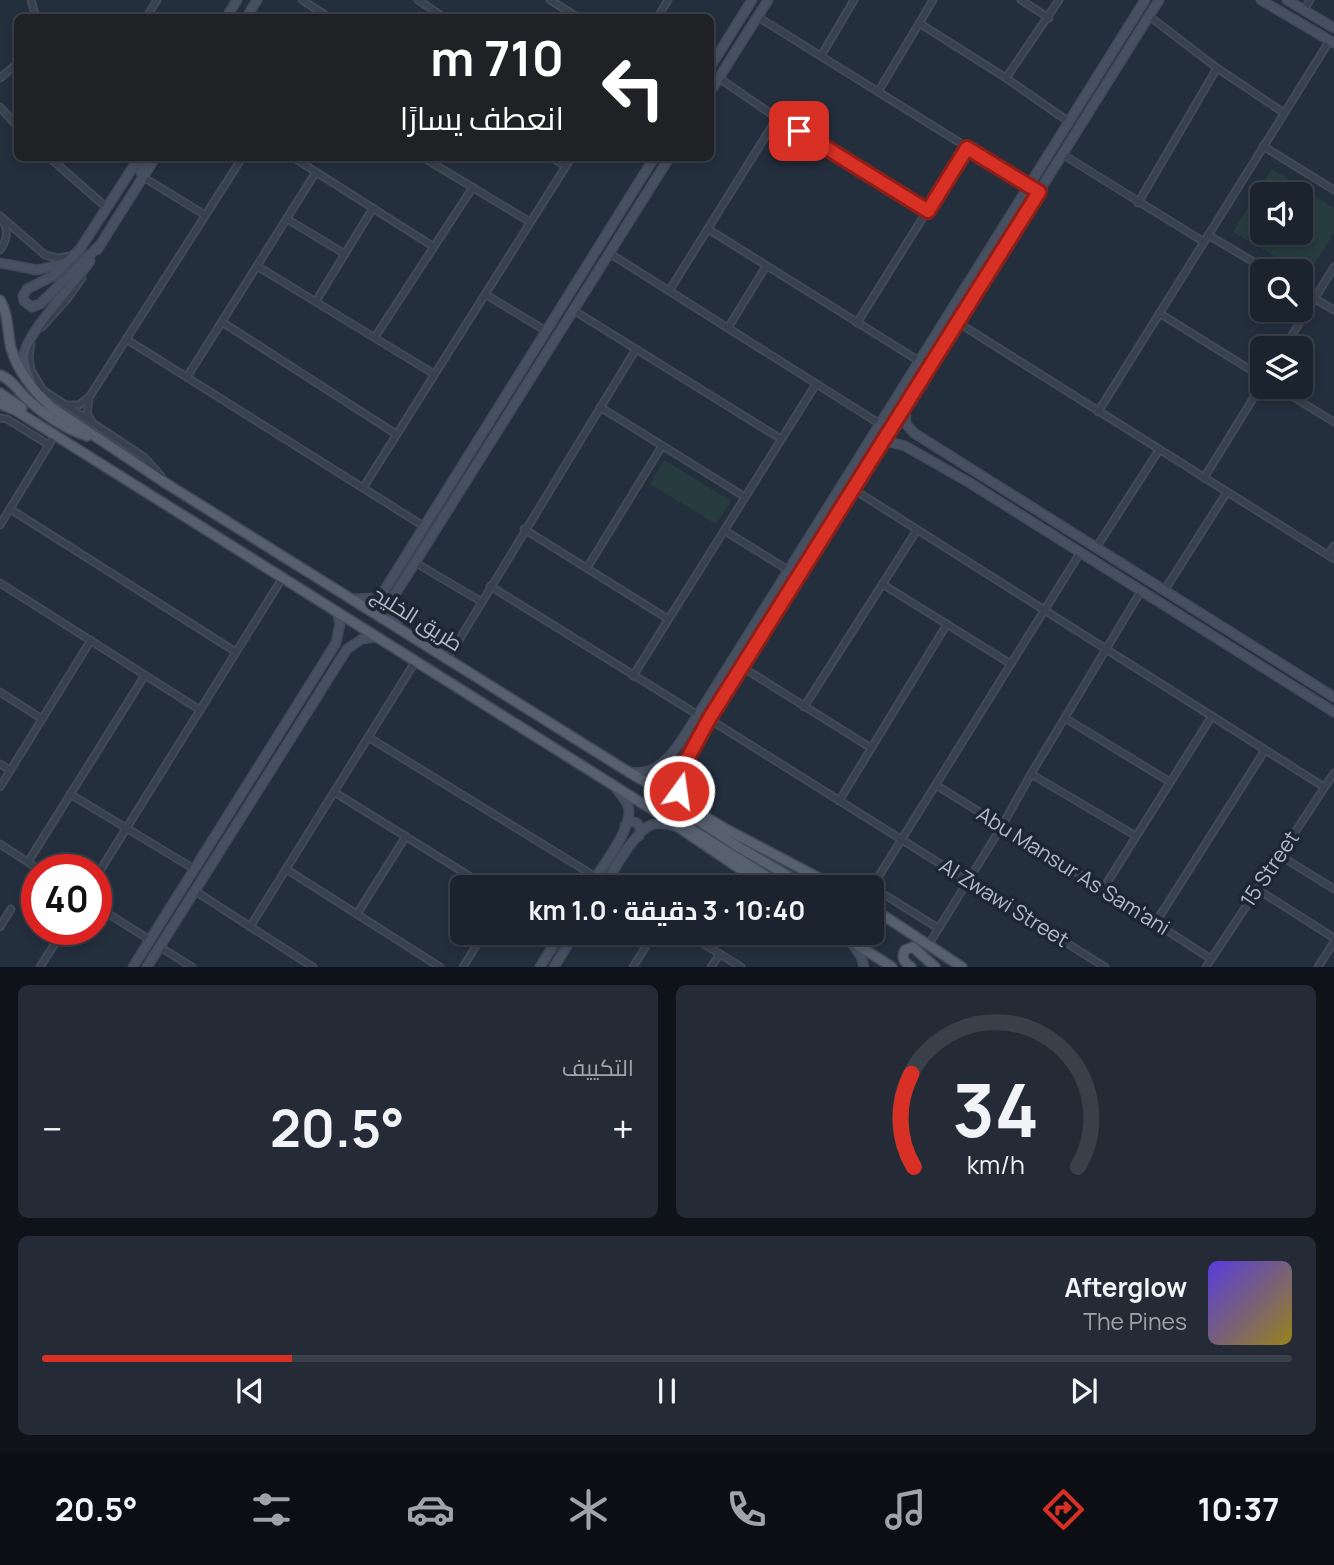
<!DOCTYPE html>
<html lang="ar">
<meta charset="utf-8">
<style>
:root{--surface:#1b232e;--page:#242b36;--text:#f1f3f6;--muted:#a0a4aa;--line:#39404a;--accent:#d93025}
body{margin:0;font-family:Manrope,Cairo,sans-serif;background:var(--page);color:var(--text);direction:rtl;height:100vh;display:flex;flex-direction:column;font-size:26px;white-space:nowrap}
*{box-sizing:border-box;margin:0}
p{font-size:23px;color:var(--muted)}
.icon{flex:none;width:38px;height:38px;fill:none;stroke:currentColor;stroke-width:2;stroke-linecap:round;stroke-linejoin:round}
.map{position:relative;height:967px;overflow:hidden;direction:ltr}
.sheet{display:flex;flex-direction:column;gap:18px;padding:18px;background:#0f1319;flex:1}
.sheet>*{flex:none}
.guide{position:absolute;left:14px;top:14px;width:700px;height:147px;border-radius:10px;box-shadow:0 4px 10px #0003,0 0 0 2px var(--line);direction:rtl;background:#202124;color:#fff;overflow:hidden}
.controls{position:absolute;left:1250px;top:182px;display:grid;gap:14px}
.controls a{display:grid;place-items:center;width:63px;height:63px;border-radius:10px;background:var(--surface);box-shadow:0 4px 10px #0003,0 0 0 2px var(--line);font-size:35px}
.speed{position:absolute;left:21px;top:854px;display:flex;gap:14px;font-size:35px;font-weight:700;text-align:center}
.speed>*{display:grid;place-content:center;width:91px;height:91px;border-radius:50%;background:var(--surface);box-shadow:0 4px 10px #0003,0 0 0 2px var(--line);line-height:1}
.speed .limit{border:10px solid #d22;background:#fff;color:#111}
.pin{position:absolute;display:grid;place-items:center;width:60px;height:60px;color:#fff;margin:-30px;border-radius:14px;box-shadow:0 4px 10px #0006}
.me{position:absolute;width:77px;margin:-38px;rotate:14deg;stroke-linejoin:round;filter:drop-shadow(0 0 5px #0008)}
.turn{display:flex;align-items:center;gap:24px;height:147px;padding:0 35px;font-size:32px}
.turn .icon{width:91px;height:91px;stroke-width:2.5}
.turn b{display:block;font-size:49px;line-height:60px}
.big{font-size:52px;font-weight:700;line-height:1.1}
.sheet .tile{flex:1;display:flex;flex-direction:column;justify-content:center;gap:10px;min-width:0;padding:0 24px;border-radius:10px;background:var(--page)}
.sheet .dial{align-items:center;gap:0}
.dial svg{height:182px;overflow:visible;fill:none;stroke:var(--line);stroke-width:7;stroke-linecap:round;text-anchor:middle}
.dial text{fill:var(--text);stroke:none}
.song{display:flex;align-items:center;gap:21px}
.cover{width:84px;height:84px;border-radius:10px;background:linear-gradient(135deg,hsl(250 70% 55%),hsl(50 70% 35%))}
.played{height:7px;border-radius:4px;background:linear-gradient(90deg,var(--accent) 20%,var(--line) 20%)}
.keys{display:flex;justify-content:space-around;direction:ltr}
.heat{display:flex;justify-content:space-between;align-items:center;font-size:38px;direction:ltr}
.sheet .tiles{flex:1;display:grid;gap:18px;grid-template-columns:1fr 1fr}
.tile:last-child{grid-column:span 2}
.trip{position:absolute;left:450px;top:875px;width:434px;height:70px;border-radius:10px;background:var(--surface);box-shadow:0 4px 10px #0003,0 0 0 2px var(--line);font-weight:700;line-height:70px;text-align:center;direction:rtl}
.tabs{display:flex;height:112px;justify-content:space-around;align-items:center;background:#0b0e12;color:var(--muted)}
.tabs .icon{width:49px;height:49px}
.tabs .active{color:var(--accent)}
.tabs b{font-size:32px;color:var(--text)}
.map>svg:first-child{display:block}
</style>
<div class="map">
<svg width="1334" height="967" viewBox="0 0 1334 967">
<rect width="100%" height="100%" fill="#242f3e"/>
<g fill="#263c3f" fill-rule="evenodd">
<path d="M1272 169 1334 208V233L1306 277 1300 271 1233 232ZM1262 194H1300V233H1262Z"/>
<polygon points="664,460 731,501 716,524 650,484"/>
</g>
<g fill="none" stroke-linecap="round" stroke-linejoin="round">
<g stroke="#414a57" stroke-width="9">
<g id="street">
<polyline points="31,0 36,18"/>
<polyline points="302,0 330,18"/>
<polyline points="418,0 445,18"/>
<polyline points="550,0 579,18"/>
<polyline points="1021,0 1049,18"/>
<polyline points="1304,10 1310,0"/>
<polyline points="1149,16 1217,68 1284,113"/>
<polyline points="758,17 1039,192"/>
<polyline points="146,18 157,0"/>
<polyline points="657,18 668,0"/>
<polyline points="919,23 1006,78 1059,0"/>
<polyline points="821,56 854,0"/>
<polyline points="0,78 18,63"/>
<polyline points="719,78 777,118 927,211"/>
<polyline points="1006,78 1069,122"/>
<polyline points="878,92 933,0"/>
<polyline points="0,107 18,127"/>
<polyline points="1263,146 1334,190"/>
<polyline points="1062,154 1204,242"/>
<polyline points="50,158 107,208"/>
<polyline points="294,158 434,247"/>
<polyline points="424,158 530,222"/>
<polyline points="552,158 566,166"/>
<polyline points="143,177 205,215"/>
<polyline points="1138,203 1217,68"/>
<polyline points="0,216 45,255 58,258 71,256"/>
<polyline points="287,219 345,254"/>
<polyline points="708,229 919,361"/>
<polyline points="1208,235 1269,271"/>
<path d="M0 250C7 241 9 229 2 220"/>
<polyline points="609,253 880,424"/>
<polyline points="257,266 434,374"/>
<polyline points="1300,290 1334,310"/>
<polyline points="669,291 777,118"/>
<polyline points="485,294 546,331"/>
<polyline points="316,301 373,208"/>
<polyline points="573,310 781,439"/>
<polyline points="1159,313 1262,377"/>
<polyline points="222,322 396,434"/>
<polyline points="957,322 1334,559"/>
<polyline points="857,323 967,147"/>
<polyline points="42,327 68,298 82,278"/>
<polyline points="728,328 766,266"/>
<polyline points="375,337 473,187"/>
<polyline points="126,339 425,527"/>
<polyline points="31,344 29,357 31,370 43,390 144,457 161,476"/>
<polyline points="1284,348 1334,267"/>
<polyline points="187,377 316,172"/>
<polyline points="1277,387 1334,422"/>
<polyline points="89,399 87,413 92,422"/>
<polyline points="68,405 79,405 90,396 242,158"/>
<polyline points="600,407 745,497"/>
<polyline points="1098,412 1330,40"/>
<polyline points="0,418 7,419 49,445"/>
<polyline points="1204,478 1262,384"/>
<polyline points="363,488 571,158"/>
<polyline points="853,489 1324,787"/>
<polyline points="10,509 236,652"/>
<polyline points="0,525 55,435"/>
<polyline points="524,529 668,619"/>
<polyline points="725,531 788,570"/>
<polyline points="1096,548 1159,450"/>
<polyline points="1328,555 1334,546"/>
<polyline points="416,563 482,602"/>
<polyline points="587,568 662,446"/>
<polyline points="0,583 200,710"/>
<polyline points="882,584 1011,664"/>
<polyline points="490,586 698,715"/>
<polyline points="1164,591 1227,492"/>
<polyline points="448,658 636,349"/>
<polyline points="742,667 871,748"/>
<polyline points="633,676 816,384"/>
<polyline points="0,692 42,719"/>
<polyline points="804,707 917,530"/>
<polyline points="1065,718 1170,782"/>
<polyline points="709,719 1105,967"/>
<polyline points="368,737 596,877"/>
<polyline points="0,764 10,770"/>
<polyline points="1031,774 1136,836"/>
<polyline points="936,785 1103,889 1211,959"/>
<polyline points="0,787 91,640"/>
<polyline points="334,792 487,887"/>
<polyline points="70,794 194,869"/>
<polyline points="839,801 947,624"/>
<polyline points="0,844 40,870"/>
<polyline points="1279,855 1334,889"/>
<polyline points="28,862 145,675"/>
<polyline points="286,869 440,967"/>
<polyline points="96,877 283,577"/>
<polyline points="1103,889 1212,716"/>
<polyline points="1257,889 1334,938"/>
<polyline points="195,891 313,967"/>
<polyline points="96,906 150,940"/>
<polyline points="357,914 406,836"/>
<polyline points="1156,922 1265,750"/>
<polyline points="0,927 11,909"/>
<polyline points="250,927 415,662"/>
<polyline points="938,928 872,887 1080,553"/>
<polyline points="686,933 741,967"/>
<polyline points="929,944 1002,826 1031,774 1141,591"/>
<polyline points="160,947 192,967"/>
<polyline points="40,967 64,929"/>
<polyline points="463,967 484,933"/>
<polyline points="633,967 654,933"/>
<polyline points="711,967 720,954"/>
<polyline points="1206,967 1334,773"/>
<polyline points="1318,967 1334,942"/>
</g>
</g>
<g stroke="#414a57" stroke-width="11">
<g id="secondary">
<polyline points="1261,0 1334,43"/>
<polyline points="1287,0 1334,28"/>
<polyline points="226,18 237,0"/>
<polyline points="246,18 257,0"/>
<polyline points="710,67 752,0"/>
<polyline points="710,92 768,0"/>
<polyline points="143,177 141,172 146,158"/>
<polyline points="100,245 40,304 32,307 24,301 23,296 27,289 53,276 80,249 139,158"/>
<polyline points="97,250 155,158"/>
<polyline points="0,263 37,270 65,263"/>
<path d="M31 382C28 374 24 365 24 356 26 332 75 284 90 261"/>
<polyline points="905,407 906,424 914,433 1334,697"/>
<polyline points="881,446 890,442 905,446 970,483 1334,712"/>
<polyline points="353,599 375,598 384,591 654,158"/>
<path d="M399 628C393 617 387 609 394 596L669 158"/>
<polyline points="666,759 665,765 670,771 675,773 682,769"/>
<path d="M630 772C665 778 681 739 698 715L1145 0"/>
<polyline points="690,806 679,791 678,776 709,719 1159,0"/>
<polyline points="625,826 630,821 637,823 641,830 639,836"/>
<path d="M589 887C600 870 635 826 628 806 626 799 619 793 615 787"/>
<path d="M603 887C614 871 634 832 651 825 659 822 666 824 674 826"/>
<polyline points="850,941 861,956 864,967"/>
<polyline points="133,967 336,643 340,624 337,612"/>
<polyline points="147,967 347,649 362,639 375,637"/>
<polyline points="540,967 561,933"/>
<polyline points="554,967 575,933"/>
</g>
</g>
<g stroke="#414a57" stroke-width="12">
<g id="primary">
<path d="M0 300C9 315 7 331 11 348 18 372 33 390 51 407L167 484 627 771 724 828 836 887"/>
<path d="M0 375C11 379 16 388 25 397 41 413 66 429 87 436"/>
<polyline points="0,393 22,408"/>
<polyline points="0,404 15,410 656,812 767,887"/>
<polyline points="666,799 737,846 807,887"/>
<polyline points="686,826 784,887"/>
<polyline points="872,908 962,967"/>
<polyline points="839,933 892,967"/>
<polyline points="857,933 868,939 877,936 878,925 872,921"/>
<path d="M911 967C904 962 901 958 905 950L913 947 935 967"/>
</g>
</g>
<use href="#street" stroke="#38414e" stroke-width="5"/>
<use href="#secondary" stroke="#465061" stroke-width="8"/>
<use href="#primary" stroke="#56606e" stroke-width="9"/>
</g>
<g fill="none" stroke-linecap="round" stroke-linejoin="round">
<g stroke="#8d1f18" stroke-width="18">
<polyline id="route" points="679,791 678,776 709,719 1039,192 967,148 928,211 799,131"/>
</g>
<use href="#route" stroke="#d93025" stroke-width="12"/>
</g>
<g text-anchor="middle" stroke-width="7" stroke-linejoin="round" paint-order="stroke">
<g font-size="21" fill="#b4bcc9" stroke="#1d2633">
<text transform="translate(417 619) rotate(32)" y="7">طريق الخليج</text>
<text transform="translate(1270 869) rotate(-56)" y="7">15 Street</text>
<text transform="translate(1073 871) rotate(32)" y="7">Abu Mansur As Sam'ani</text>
<text transform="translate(1004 903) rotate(32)" y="7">Al Zwawi Street</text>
</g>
</g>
</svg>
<div class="controls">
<a><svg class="icon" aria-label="sound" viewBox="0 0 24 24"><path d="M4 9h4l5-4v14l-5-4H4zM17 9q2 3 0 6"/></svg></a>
<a><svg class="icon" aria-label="search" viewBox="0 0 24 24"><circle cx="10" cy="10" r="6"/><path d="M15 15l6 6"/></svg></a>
<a><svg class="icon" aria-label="layers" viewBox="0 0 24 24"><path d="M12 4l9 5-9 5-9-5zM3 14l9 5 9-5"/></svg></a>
</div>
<div class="speed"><div class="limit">40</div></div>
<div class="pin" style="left:799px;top:131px;background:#d93025"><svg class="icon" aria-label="arrive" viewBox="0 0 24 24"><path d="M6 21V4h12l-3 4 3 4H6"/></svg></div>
<svg class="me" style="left:679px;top:791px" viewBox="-20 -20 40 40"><circle r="17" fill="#d93025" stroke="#fff" stroke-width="3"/><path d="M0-11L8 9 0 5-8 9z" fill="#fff"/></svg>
<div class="trip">10:40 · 3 دقيقة · 1.0 km</div>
<div class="guide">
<div class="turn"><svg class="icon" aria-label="left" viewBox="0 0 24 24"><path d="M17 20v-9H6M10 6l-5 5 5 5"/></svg><div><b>710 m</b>انعطف يسارًا</div></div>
</div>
</div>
<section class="sheet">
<div class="tiles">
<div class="tile dial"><svg viewBox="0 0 100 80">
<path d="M14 69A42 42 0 1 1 86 69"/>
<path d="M14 69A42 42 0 0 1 13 28" stroke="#d93025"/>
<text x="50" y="56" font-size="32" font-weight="700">34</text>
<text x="50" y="72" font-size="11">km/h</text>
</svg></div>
<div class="tile"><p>التكييف</p>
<div class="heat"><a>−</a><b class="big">20.5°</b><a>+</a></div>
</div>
<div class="tile">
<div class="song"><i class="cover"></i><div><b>Afterglow</b><p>The Pines</p></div></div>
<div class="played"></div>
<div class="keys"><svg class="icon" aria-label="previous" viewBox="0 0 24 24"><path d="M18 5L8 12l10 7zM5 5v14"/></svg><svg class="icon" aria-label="pause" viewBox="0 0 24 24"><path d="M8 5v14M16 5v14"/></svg><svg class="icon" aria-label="next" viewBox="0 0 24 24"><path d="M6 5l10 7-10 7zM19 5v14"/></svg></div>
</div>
</div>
</section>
<nav class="tabs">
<b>10:37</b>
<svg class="icon active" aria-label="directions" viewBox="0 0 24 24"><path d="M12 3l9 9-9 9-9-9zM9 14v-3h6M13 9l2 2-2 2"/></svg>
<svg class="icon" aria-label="music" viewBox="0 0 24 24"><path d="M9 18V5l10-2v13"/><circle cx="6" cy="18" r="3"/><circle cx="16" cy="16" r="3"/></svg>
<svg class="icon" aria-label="phone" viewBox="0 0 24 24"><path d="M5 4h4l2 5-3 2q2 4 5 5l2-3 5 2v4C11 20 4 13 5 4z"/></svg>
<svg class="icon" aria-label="climate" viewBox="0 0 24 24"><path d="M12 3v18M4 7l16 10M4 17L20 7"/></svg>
<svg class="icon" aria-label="car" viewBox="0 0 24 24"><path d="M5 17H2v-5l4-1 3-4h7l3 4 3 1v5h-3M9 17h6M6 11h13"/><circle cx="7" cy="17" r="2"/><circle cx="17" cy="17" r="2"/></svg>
<svg class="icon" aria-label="filters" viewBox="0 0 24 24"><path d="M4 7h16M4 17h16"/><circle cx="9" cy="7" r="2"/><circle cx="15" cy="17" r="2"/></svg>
<b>20.5°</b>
</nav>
